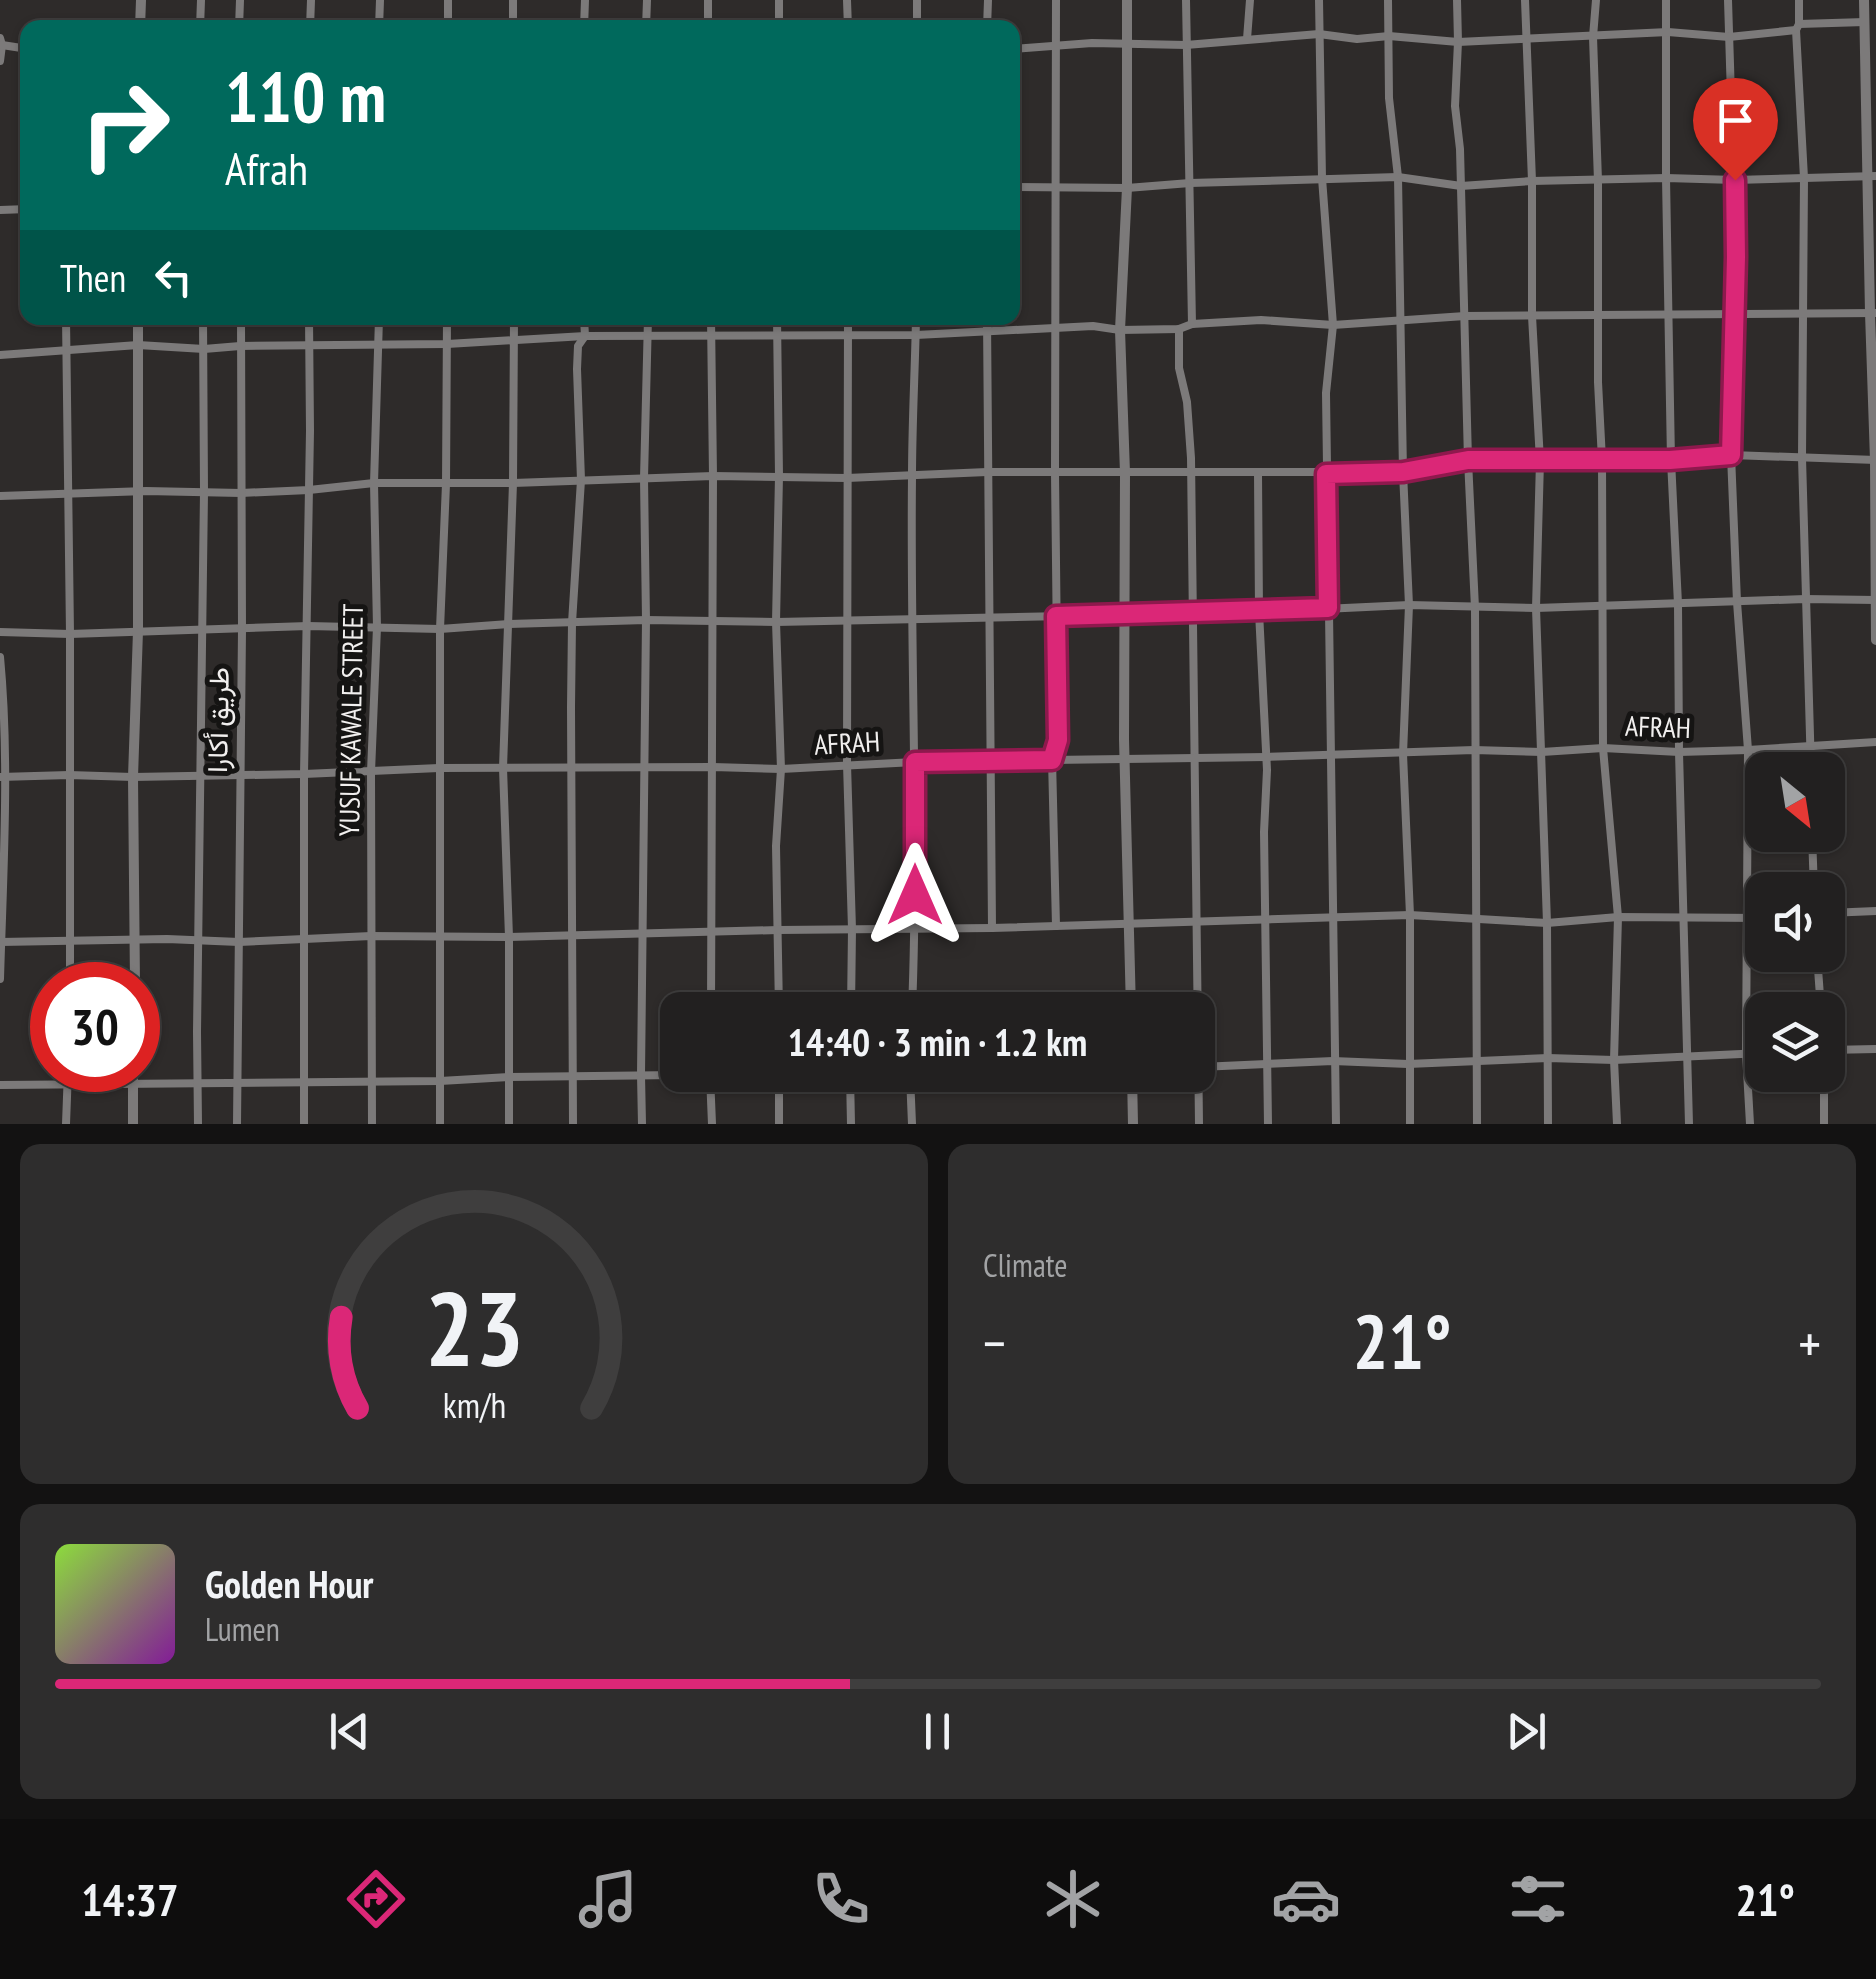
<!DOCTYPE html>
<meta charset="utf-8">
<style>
:root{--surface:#222020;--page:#2e2d2d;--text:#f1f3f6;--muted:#a2a3a5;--line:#3f3e3e;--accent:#db2777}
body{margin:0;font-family:"PT Sans Narrow",Vazirmatn,sans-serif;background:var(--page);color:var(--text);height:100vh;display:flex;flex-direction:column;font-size:38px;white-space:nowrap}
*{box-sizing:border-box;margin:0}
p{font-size:32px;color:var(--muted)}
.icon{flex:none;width:55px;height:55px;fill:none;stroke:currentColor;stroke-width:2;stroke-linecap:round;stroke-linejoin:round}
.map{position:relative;height:1124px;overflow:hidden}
.sheet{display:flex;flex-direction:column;gap:20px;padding:20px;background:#131212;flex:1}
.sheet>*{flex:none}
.hud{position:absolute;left:20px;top:20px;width:1000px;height:305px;border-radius:20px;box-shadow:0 2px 8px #0004,0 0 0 2px var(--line);background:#00695c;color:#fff;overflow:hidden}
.needle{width:65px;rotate:150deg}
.controls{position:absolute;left:1745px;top:752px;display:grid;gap:20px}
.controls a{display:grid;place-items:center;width:100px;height:100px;border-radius:20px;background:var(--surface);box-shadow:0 2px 8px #0004,0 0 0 2px var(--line);font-size:50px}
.speed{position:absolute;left:30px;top:962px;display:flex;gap:20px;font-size:50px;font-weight:700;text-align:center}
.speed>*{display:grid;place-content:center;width:130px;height:130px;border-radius:50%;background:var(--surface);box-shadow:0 2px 8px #0004,0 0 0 2px var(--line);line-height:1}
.speed .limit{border:15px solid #d22;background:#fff;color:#111}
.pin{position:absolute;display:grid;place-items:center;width:85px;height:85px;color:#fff;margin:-102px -42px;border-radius:50% 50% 50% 0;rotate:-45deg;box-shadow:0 0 10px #0007}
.pin .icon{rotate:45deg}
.me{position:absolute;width:110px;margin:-55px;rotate:0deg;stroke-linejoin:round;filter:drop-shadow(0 0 8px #0008)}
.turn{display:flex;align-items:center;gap:35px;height:210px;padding:0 40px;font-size:45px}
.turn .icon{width:130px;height:130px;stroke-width:2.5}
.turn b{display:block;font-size:70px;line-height:85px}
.then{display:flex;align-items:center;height:95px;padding:0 40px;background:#0003;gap:20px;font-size:38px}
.big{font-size:75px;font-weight:600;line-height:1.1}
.sheet .widget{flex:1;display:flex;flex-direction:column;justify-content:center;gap:15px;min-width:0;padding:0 35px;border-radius:20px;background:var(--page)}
.sheet .dial{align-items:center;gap:0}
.dial svg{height:260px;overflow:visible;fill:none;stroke:var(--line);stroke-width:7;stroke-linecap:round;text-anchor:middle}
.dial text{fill:var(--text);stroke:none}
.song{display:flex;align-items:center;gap:30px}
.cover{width:120px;height:120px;border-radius:15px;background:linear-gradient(135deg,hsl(90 70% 55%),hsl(290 70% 35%))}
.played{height:10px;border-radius:5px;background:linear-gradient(90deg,var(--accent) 45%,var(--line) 45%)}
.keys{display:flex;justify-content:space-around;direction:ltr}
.heat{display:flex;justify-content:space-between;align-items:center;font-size:55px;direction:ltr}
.sheet .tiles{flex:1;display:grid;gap:20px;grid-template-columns:1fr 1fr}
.widget:last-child{grid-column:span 2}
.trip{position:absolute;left:660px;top:992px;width:555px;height:100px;border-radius:20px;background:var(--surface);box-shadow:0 2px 8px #0004,0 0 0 2px var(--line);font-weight:600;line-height:100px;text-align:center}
.tabs{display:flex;height:160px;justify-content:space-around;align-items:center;background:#0e0d0d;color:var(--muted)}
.tabs .icon{width:70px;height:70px}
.tabs .current{color:var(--accent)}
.tabs b{font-size:45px;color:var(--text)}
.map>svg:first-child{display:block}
</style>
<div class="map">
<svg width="1876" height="1124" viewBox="0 0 1876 1124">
<rect width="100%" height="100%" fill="#2e2b2a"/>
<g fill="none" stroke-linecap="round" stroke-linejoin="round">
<g stroke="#7c7a7a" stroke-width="8">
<polyline points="779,0 779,28"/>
<polyline points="847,0 848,28"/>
<polyline points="917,0 917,28"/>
<polyline points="1186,0 1192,324"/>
<polyline points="1319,0 1322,178 1333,325 1326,393 1336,1124"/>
<polyline points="1388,0 1389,98 1398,177 1403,472 1409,605 1403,754 1410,915 1410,1124"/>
<polyline points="1457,0 1458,42 1455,106 1460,149 1468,460 1475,608 1477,1124"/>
<polyline points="1525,0 1532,181 1532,316 1540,461 1536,608 1547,923 1548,1124"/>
<polyline points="1596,0 1593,37 1598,181 1598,382 1602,460 1603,748 1618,917 1614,1060 1617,1124"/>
<polyline points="1666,0 1666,178 1671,460 1678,604 1679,752 1689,1124"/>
<polyline points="1728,0 1736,257 1731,455 1737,602 1748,750 1746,1053 1750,1124"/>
<polyline points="1799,0 1799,24 1796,30 1804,178 1802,458 1811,770"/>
<polyline points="1799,24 1865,22"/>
<polyline points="200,28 201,0"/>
<polyline points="239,28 240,0"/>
<polyline points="310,28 311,0"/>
<polyline points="379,28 380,0"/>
<polyline points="448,28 448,0"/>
<polyline points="513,28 513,0"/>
<polyline points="584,28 585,0"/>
<polyline points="646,28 647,0"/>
<polyline points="708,28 708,0"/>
<polyline points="987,28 988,0"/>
<polyline points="0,38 2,45 0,61"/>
<polyline points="1247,39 1250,0"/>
<polyline points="2,45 28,49"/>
<polyline points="1012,49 1092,43 1186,45 1319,34 1357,39 1389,36 1458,42 1668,32 1729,37 1796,30"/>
<polyline points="1012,187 1127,188 1190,183 1398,177 1461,186 1532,181 1666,178 1735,180 1876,176"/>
<polyline points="0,210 28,209"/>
<polyline points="66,318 70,634 70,985"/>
<polyline points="777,318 779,476 776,622 781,769 776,846 779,1010"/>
<polyline points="848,318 847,764 852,929 851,1010"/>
<polyline points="987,318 992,928"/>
<polyline points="1179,329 1179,368 1187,402 1191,458 1199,1124"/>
<polyline points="0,355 138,345 204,349 240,346 447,344 585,336 916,335 1093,326 1120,330 1179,329 1192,324 1261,320 1333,325 1465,316 1876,313"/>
<polyline points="1258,473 1259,612 1267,770 1264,832 1268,1124"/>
<polyline points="0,496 146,491 241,493 309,490 374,483 513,483 713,476 847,478 987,472 1403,472 1468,460 1671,460 1731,455 1876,460"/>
<polyline points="0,632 70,634 308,626 440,629 509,624 646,620 776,622 1259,612 1409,605 1536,608 1805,599 1876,600"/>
<path d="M0 657C10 763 3 872 0 979"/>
<polyline points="0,777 69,775 133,777 304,774 439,768 713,767 781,769 915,762 1266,757 1474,750 1542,752 1603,748 1679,752 1748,750 1876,742"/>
<polyline points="1812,835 1814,890"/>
<polyline points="1828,913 1876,911"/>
<polyline points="1056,926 1052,759 1058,739 1055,473 1056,0"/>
<polyline points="0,942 167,939 239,942 371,936 509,937 778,930 992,928 1410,915 1547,923 1618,917 1762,918"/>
<polyline points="1817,955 1821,1010"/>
<polyline points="711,1010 713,476 711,318"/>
<path d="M912 1010C919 832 910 655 912 477 912 424 915 371 916 318"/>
<polyline points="1828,1050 1876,1049"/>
<polyline points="1198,1069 1200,1067 1333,1061 1408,1064 1548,1058 1614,1060 1762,1053"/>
<polyline points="701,1075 780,1075"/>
<polyline points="710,1075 712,1124"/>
<polyline points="850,1075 851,1124"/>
<polyline points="910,1075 912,1124"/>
<polyline points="1824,1075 1824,1124"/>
<polyline points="0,1085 440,1081 509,1077 678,1075"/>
<polyline points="66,1124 68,1070"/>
<polyline points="198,1124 197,1032 204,492 203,318"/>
<polyline points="237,1124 242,630 241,318"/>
<polyline points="304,1124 304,774 310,431 309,318"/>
<polyline points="372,1124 371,772 377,627 374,483 379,318"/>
<polyline points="440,1124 440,629 446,484 447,318"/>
<polyline points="509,1124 509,937 503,768 513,483 514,318"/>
<polyline points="573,1124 571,707 572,623 581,480 577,369 578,346 585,336 584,318"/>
<polyline points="642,1124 641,1075 646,620 644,478 648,318"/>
<polyline points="779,1124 779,1075"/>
</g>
<g stroke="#7c7a7a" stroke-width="10">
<polyline points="1127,0 1127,188 1120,330 1125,473 1124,739 1131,1010"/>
<polyline points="1864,0 1870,313 1875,460 1876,640"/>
<polyline points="140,28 141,0"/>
<polyline points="135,985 133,777 138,631 138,318"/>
<polyline points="1132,1075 1133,1124"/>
<polyline points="133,1124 133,1070"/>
</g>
</g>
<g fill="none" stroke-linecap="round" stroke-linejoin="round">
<g stroke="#8e194d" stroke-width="25">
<polyline id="route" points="915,895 915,762 1052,760 1058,740 1056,616 1328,608 1326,474 1403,472 1468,460 1670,460 1731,455 1736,257 1735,180"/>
</g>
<use href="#route" stroke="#db2777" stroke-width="18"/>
</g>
<g text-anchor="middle" stroke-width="10" stroke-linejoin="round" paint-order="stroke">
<g font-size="28" fill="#f1efee" stroke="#151413">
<text transform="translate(218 720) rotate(-89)" y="10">طريق أكارا</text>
<text transform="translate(351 720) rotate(-89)" y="10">YUSUF KAWALE STREET</text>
<text transform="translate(1658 727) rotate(2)" y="10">AFRAH</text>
<text transform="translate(847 743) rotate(-3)" y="10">AFRAH</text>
</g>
</g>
</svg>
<div class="controls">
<a><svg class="needle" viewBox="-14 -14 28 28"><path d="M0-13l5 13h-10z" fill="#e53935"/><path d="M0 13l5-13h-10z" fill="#a2a3a5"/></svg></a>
<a><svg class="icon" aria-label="sound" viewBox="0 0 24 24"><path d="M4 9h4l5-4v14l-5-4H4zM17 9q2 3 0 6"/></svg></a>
<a><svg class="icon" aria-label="layers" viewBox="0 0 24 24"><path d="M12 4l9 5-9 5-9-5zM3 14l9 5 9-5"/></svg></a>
</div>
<div class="speed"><div class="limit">30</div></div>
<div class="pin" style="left:1735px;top:180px;background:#d93025"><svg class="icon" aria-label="arrive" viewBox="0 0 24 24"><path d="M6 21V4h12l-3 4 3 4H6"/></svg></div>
<svg class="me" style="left:915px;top:895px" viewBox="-20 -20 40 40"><path d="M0-17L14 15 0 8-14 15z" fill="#db2777" stroke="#fff" stroke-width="4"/></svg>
<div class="trip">14:40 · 3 min · 1.2 km</div>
<div class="hud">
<div class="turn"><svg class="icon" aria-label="right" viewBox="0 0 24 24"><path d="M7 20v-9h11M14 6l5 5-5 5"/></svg><div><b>110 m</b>Afrah</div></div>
<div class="then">Then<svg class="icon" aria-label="left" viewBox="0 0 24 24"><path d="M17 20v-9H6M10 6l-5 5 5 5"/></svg></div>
</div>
</div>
<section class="sheet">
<div class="tiles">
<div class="widget dial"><svg viewBox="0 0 100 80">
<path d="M14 69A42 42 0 1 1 86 69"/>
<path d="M14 69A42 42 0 0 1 9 41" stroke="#db2777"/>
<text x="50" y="56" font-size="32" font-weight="700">23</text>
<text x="50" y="72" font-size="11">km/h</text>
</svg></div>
<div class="widget"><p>Climate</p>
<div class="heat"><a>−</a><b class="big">21°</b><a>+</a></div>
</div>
<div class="widget">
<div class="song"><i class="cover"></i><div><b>Golden Hour</b><p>Lumen</p></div></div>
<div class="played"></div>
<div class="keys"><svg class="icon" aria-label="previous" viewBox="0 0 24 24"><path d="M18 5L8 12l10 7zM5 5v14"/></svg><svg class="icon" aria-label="pause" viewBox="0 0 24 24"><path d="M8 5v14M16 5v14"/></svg><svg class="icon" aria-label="next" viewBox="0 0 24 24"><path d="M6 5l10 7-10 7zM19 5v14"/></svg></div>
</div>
</div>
</section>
<nav class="tabs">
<b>14:37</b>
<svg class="icon current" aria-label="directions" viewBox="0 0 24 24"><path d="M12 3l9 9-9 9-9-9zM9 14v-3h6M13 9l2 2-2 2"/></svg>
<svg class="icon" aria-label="music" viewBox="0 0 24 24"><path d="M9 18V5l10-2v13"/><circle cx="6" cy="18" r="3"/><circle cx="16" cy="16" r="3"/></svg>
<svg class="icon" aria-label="phone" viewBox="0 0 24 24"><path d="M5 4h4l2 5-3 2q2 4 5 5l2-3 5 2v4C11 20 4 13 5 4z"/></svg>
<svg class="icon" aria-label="climate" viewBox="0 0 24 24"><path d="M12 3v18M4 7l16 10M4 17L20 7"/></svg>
<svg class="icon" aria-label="car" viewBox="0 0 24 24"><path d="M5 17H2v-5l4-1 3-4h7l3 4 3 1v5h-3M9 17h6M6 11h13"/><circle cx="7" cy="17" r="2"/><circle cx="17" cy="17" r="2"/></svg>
<svg class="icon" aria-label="filters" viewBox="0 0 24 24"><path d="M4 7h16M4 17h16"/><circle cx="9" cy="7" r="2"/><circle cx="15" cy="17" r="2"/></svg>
<b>21°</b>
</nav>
